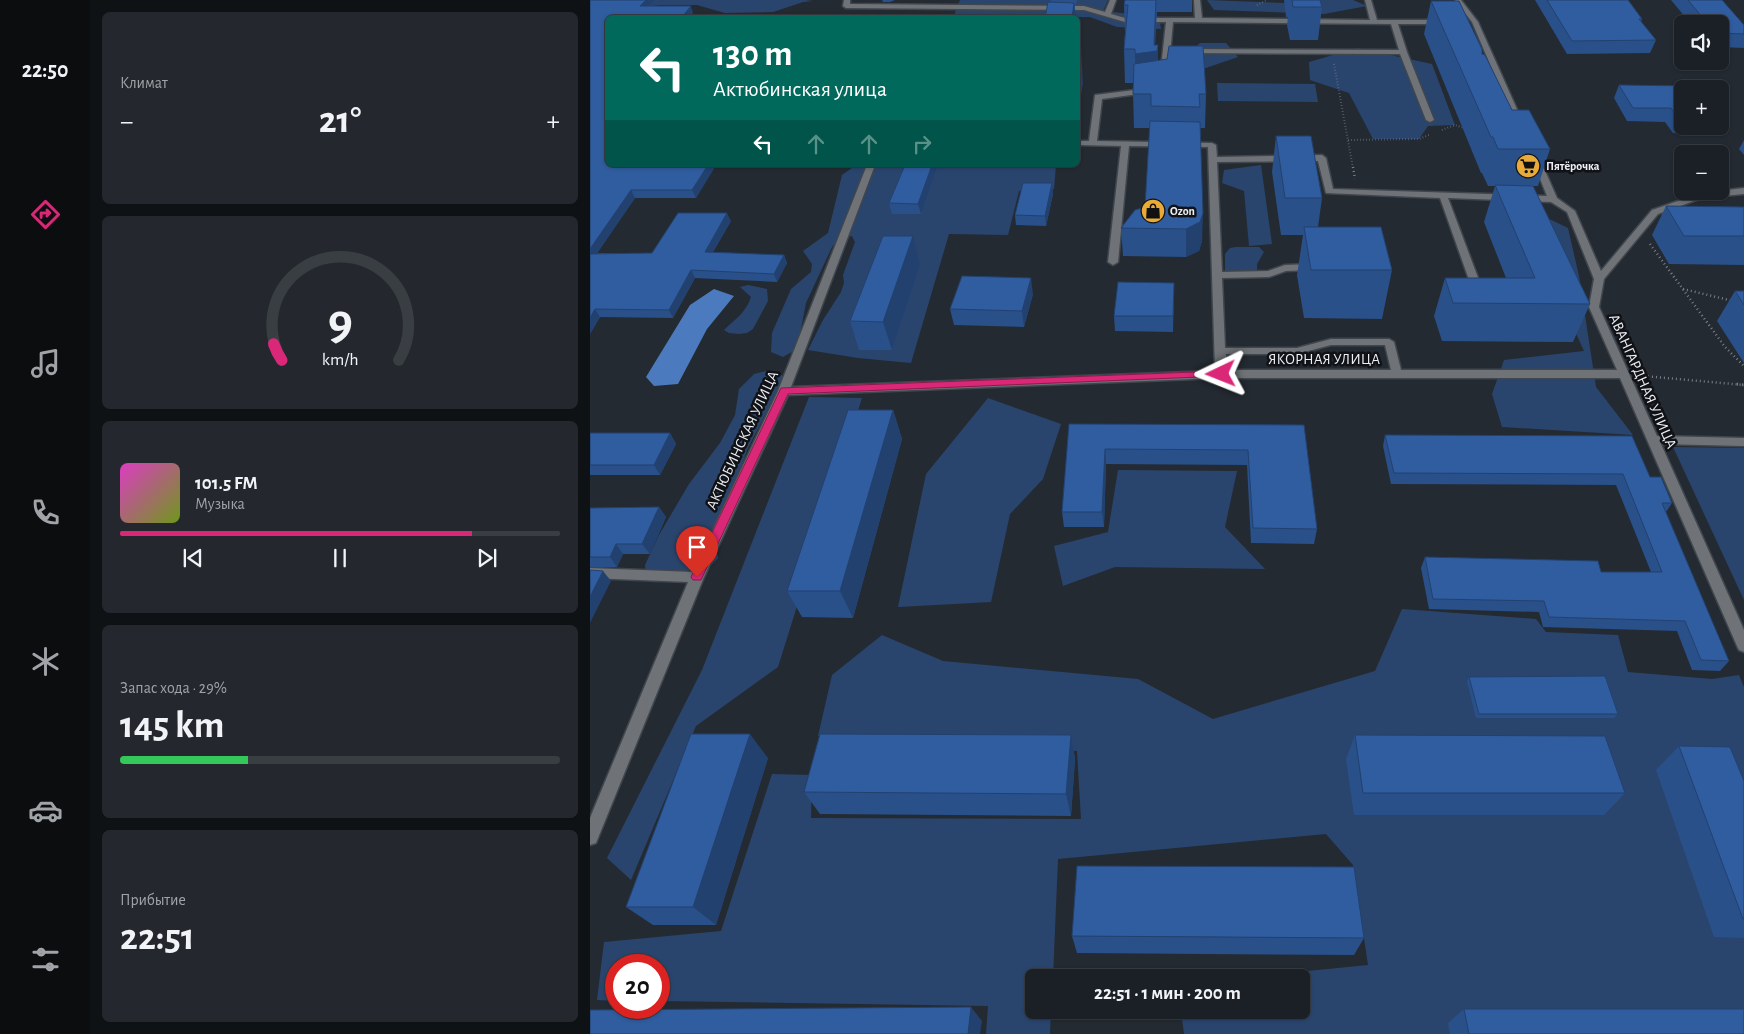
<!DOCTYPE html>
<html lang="ru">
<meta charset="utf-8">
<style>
:root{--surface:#1b2026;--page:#24282e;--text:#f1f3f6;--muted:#a0a3a7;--line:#393e43;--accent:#db2777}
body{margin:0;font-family:"Alegreya Sans",sans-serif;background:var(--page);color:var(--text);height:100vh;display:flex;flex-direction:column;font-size:19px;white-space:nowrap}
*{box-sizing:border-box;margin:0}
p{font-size:16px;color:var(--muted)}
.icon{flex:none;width:28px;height:28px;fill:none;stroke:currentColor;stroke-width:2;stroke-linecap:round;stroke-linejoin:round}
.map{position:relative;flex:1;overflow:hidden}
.drawer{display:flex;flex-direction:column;gap:12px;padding:12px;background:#0f1215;width:500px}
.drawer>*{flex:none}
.guide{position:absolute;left:15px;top:15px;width:475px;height:152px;border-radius:8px;box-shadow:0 1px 4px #0004,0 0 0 1px var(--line);background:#00695c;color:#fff;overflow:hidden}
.buttons{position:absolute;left:1084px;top:15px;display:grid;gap:10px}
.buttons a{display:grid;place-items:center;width:55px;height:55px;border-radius:8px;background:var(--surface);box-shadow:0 1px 4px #0004,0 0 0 1px var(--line);font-size:25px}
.speed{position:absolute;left:15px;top:954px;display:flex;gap:10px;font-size:25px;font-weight:700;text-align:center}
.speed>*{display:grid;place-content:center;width:65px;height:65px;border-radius:50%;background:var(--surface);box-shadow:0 1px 4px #0004,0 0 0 1px var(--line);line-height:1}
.speed .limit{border:8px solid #d22;background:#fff;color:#111}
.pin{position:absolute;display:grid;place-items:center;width:42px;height:42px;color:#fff;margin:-51px -21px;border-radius:50% 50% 50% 0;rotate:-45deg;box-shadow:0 0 5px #0007}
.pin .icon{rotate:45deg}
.me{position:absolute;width:55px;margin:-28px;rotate:268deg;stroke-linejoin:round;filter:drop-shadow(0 0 4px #0008)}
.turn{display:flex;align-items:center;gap:18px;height:105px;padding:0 25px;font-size:22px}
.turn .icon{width:65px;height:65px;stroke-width:2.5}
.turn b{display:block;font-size:35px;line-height:42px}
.lanes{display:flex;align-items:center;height:48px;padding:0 25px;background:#0003;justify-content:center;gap:25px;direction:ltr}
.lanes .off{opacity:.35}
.big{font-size:38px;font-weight:700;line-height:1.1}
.drawer .card{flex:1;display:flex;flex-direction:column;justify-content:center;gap:8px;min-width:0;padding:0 18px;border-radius:8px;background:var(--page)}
.drawer .dial{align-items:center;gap:0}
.dial svg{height:130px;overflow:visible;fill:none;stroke:var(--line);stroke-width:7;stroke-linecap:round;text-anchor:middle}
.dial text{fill:var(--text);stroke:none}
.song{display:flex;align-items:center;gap:15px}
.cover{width:60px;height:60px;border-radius:8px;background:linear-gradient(135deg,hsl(310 70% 55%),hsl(80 70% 35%))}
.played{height:5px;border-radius:2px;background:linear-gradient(90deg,var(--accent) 80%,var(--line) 80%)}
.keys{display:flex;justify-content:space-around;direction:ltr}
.heat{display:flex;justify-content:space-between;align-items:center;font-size:28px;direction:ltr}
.charge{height:8px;border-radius:4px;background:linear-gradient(90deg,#34c759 29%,var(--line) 0)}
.trip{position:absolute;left:435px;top:969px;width:285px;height:50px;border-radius:8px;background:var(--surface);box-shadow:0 1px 4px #0004,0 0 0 1px var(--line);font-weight:700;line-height:50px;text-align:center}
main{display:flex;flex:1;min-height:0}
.dock{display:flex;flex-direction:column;width:90px;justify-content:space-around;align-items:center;background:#0b0d0f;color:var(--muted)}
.dock .icon{width:35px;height:35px}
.dock .selected{color:var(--accent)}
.dock b{font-size:22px;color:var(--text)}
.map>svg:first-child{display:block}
</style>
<main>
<nav class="dock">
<b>22:50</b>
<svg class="icon selected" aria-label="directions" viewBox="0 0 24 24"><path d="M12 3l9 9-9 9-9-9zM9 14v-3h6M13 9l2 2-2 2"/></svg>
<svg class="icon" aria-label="music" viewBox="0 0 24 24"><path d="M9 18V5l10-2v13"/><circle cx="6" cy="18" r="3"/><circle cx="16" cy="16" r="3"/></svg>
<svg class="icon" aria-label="phone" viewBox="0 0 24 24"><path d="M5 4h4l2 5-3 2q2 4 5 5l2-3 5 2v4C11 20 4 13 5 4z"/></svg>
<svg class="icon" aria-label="climate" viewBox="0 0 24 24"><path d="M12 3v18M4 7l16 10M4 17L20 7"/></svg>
<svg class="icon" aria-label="car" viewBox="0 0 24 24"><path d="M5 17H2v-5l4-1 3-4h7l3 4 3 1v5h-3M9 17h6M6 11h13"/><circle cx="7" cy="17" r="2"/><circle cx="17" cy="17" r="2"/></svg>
<svg class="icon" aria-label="filters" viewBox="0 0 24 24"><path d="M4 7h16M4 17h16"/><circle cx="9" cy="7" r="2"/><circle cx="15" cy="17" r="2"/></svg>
</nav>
<section class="drawer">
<div class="card"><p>Климат</p>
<div class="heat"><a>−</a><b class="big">21°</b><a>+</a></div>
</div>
<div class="card dial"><svg viewBox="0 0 100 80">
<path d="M14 69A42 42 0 1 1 86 69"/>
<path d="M14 69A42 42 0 0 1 9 59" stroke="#db2777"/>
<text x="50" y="56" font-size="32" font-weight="700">9</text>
<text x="50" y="72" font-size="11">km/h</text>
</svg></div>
<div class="card">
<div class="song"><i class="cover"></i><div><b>101.5 FM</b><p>Музыка</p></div></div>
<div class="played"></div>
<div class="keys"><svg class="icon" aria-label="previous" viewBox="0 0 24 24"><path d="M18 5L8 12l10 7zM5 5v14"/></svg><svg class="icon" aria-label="pause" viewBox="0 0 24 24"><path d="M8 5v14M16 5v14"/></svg><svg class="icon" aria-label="next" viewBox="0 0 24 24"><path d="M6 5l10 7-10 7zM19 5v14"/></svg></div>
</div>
<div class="card"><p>Запас хода · 29%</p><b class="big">145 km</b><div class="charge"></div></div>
<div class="card"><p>Прибытие</p><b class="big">22:51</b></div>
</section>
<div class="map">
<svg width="1154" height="1034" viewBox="0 0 1154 1034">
<rect width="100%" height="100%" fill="#242a32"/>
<g fill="#2a456d">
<polygon points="0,0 215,0 223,1 213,2 183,12 135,13 107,5 70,5 57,7"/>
<polygon points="370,0 518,0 513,11 569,17 571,29 527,27 500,17 363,18"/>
<polygon points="617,0 694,3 706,0 763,0 777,6 734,14 624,10"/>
<polygon points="610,43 636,43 648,57 610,70 597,55"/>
<polygon points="767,48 842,64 865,125 838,126 829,139 783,139 759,93 720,80 719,62"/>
<polygon points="627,83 725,84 728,102 628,101"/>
<polygon points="266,165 466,165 464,189 429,191 418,235 359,234 321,363 268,358 218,350 233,320 251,292 254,283 253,275 265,242 262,236 249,239 242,247 216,303 207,349 193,357 181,352 182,333 201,289 221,272 222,264 213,251 238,233 252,175"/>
<polygon points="671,165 682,244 659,246 654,191 632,183 634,170"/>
<polygon points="951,215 978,228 989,276 1006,387 1043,435 912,427 902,394 914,360 994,351 935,222"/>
<polygon points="646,247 669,247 674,252 667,264 667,273 635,273 635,254 640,248"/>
<path d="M158 285 177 289 178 301 163 329 157 333 149 334 139 333 134 330C145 319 156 313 161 297L150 287Z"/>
<path d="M176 371 186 372 193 376 191 384 157 450 126 548 128 558C115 573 109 573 91 578 77 581 75 583 60 582L56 575 55 565 69 535 99 484 130 443 145 415 149 389 164 374Z"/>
<polygon points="219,397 272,398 188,667 106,726 41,880 17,858 112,670"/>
<polygon points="398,398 471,424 453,479 420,514 401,602 308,607 336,474"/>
<polygon points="1083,447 1154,448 1154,600"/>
<polygon points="528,470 647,471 635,527 675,569 525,567 473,586 464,546 518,532"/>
<polygon points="812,609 946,619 956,632 1028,635 1038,672 1122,679 1149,675 1154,687 1154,1034 594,1034 591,1010 711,1010 711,978 658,977 778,965 763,865 736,834 468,859 463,977 444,978 444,1010 461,1010 460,1034 396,1034 398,1006 69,1001 69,965 26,965 26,1001 7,1000 14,942 131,931 182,774 222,775 221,818 491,819 487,751 228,736 242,675 292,635 353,661 548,679 623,719 785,671"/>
</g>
<polygon fill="#4b7abe" points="124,289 144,296 117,329 88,384 64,386 56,377 100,305"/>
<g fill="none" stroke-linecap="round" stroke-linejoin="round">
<g stroke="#40464d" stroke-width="3">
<g id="minor">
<polygon points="254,0 260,0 260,4 494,6 515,12 520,0 526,0 521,14 535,18 605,18 604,0 610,0 612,18 780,20 775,0 781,0 787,20 854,20 857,22 854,24 808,24 817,52 844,120 840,122 836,120 810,54 597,53 593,51 597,49 809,50 801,24 583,22 578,77 574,79 570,77 576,22 535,22 494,10 256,8 253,6"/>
<polygon points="865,0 871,0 888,22 934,125 933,127 926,125 882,22"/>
<path d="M560 88H563V92L512 99 507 141 622 143 626 145 627 157 732 155 736 158 743 189 957 196 942 159 949 157 967 198 985 211 1011 271 1062 210 1111 193 1154 188V194L1112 198 1068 214 1014 279 1009 307 1067 436 1154 438V446L1071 444 1154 630V652L1149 650 1147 646 1030 378H631L198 395 114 577 6 843 0 845V818L98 582 0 578V568L103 572 188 391 277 165H285L201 387 625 371 618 147 539 146 528 262 523 265 518 262 531 146 488 145V141H499L505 95ZM728 161 736 193 850 198 883 291 888 294 893 291 858 198 961 202 977 212 1004 279 999 307 1027 370H811L804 342 799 339H741L707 348H635L632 278 679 277 696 271 724 270 729 267 724 264 695 265 678 271 632 272 627 162ZM741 345H795L801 370H636V354H707Z"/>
</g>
</g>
<g stroke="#7b8087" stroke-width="2" stroke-dasharray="0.5 2.5" stroke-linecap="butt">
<polyline points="667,5 677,0"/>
<polyline points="744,64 763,168"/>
<polyline points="852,130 865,125 874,128"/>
<polyline points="758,140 829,139 841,134"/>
</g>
<g stroke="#7b8087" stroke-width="2.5" stroke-dasharray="1 3" stroke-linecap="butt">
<polyline points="763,167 765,179"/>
<polyline points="1060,244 1135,347 1154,366"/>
<polyline points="1093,289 1143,301"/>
<polyline points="1054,376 1154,385"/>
</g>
<polyline stroke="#7b8087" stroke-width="3" stroke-dasharray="1 4" stroke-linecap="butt" points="1147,384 1154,385"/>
<use href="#minor" fill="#6f7377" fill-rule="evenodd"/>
</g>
<g fill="#295089">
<polygon points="0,0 65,0 59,6 103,13 18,18 126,165 106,198 45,198 7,253 62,253 141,221 123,252 194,255 197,263 187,282 105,278 83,318 10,317 0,334"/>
<polygon points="292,0 305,0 300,2 293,2"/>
<polygon points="460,0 487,0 486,4 485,4 485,12 461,2"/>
<polygon points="535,0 602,0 602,12 567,12 565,45 568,61 616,94 615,128 610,128 612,241 609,251 596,257 533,256 531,228 555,207 560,128 544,128 543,94 543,83 535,83 534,49 535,32 534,5"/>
<polygon points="694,0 730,0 732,7 728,40 700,40 697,25 698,17 696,17"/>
<polygon points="945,0 1038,0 1052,19 1051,22 1066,40 1060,53 977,54"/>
<polygon points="1081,0 1132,0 1154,25 1154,48 1130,47 1130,24 1101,24"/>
<polygon points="841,1 892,54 922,110 960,149 948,186 943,186 1000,304 983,342 852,341 844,316 855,278 916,278 894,222 905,186 898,186 892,173 891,173 834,34"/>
<polygon points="1029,85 1092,89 1092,126 1121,126 1118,134 1083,133 1075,122 1037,121 1024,98"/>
<polygon points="686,136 732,198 728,227 802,270 792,319 714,318 707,275 713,235 691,235 682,172"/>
<polygon points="1154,140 1154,155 1149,149"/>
<polygon points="187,165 237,165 188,166"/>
<polygon points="315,165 348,165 331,214 302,214 299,203"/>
<polygon points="462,183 463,194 456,226 426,225 425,215"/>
<polygon points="1076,206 1154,207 1154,265 1079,264 1062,235"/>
<polygon points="330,265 302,350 269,350 260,321"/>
<polygon points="584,283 583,332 525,331 524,316"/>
<polygon points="1145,291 1154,291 1154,363 1127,321"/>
<polygon points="443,294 434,327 364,325 360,309"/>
<polygon points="303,410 312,439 263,618 212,617 197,591"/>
<polygon points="479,424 714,425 727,529 724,544 661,543 657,465 516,464 514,527 474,527 472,512"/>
<polygon points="0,433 80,433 86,444 70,475 0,475"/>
<polygon points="795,435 1060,477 1082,503 1076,512 1139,661 1130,671 1102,670 1087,631 953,627 949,612 839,609 831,568 835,557 1011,572 1061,572 1026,485 801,484 793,446"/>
<polygon points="69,507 76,517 60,554 33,554 27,567 0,567 0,508"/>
<polygon points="879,677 1028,714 1024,718 886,718 877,681"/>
<polygon points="481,735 485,759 481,816 230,814 214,792"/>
<polygon points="765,735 1035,793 1014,815 764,815 756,759"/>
<polygon points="1089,746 1154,781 1154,938 1124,937 1066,770"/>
<polygon points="178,758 126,925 63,925 36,907"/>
<polygon points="482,936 774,938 764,955 487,953"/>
<polygon points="874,1009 1154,1034 860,1034 858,1023"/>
</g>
<g fill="#22416f">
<polygon points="56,0 65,0 53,13 50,6"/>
<polygon points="566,0 565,51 568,45 568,79 546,88 545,54"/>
<polygon points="484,3 485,12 484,18 482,18"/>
<polygon points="101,6 103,13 100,18 91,18"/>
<polygon points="491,49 493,83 488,115 488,66"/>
<polygon points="118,165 126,165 106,198 102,190"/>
<polygon points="342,165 348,165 331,214 328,204"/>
<polygon points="462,183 463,194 456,226 455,216"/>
<polygon points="41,190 45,198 2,261 0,259 0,249"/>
<polygon points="137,213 141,221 118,260 115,252"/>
<polygon points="613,213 612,241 609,251 596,257 596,229"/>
<polygon points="323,236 330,265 302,350 293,322"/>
<polygon points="194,255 197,263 187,282 184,274"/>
<polygon points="101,270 105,278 83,318 79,310"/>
<polygon points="441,278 443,294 434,327 432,311"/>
<polygon points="5,309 10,317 0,334 0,318"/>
<polygon points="303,410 312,439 263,618 250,591"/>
<polygon points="80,433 86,444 70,475 64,465"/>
<polygon points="515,449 516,464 514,527 512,512"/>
<polygon points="69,507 76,517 60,554 52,544"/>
<polygon points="26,544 33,554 27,567 20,557"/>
<polygon points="13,571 21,581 0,623 0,597"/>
<polygon points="160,734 178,758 126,925 103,907"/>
<polygon points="481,735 485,759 481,816 476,794"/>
<polygon points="381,1007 392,1021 390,1034 378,1034"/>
</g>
<g fill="#305d9f" stroke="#22416f">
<polygon points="0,0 56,0 50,6 101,6 91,18 18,18 18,165 118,165 102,190 41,190 0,249"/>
<polygon points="535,0 566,0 564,45 568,45 567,51 545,54 545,49 534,49 538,5 534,5"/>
<polygon points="702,0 730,0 732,7 703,7"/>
<polygon points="957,0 1038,0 1052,19 1049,19 1066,40 982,41"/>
<polygon points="1098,0 1132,0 1154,25 1154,34 1130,33 1130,24 1118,24"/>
<polygon points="841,1 869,1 892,49 892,54 895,55 922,110 939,110 960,149 908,149 903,137 901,137"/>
<polygon points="458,2 484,3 482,18 455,18"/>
<polygon points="579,46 613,46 616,94 609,94 610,107 561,106 561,94 543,94 544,64 577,59"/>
<polygon points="488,49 491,49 488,66"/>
<polygon points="1029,85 1099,86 1101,89 1092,89 1092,120 1089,120 1081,108 1043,108"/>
<polygon points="560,121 610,122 613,213 610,222 596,229 531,228 545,210 555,207"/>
<polygon points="686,136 721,136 732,198 695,198"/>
<polygon points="315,165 342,165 328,204 299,203"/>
<polygon points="433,183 462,183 455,216 425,215"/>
<polygon points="905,185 943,186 1000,304 863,303 855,278 945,278"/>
<polygon points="1076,206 1154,207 1154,236 1094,236"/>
<polygon points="88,213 137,213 115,252 194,255 184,274 101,270 79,310 5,309 0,318 0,254 62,253"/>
<polygon points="714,227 791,227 802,270 721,270"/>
<polygon points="293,236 323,236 293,322 260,321"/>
<polygon points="372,276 441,278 432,311 360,309"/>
<polygon points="528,282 584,283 583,316 524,316"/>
<polygon points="1145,291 1154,291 1154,305"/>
<polygon points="258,410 303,410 250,591 197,591"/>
<polygon points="479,424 714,425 727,529 663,528 658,450 515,449 512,512 472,512"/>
<polygon points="0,433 80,433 64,465 0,465"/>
<polygon points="795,435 1042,436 1060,477 1071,477 1082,503 1072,503 1139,661 1111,660 1095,621 959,617 954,601 843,599 835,557 1008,561 1011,572 1072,572 1033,474 804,473"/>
<polygon points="69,507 52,544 26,544 20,557 0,557 0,508"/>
<polygon points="0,570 13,571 0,597"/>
<polygon points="1015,676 1028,714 889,714 879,677"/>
<polygon points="101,734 160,734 103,907 36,907"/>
<polygon points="230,734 481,735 476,794 214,792"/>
<polygon points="765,735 1015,736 1035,793 773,793"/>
<polygon points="1089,746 1140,747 1154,781 1154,919 1153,919"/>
<polygon points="487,866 764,867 774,938 482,936"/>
<polygon points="381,1007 378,1034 0,1034 0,1010"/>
<polygon points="874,1009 1154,1009 1154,1034 879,1034"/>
</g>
<polygon fill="#db2777" stroke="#8e194d" points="631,371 636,374 634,376 198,394 111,580 103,580 101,577 191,388"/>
<defs>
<g id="supermarket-disc" transform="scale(1.25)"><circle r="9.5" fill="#e9aa38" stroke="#101216"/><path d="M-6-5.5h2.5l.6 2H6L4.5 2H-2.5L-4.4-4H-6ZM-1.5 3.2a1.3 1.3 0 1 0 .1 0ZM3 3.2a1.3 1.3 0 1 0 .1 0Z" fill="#111"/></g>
<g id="shop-disc" transform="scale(1.25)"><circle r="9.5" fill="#e9aa38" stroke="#101216"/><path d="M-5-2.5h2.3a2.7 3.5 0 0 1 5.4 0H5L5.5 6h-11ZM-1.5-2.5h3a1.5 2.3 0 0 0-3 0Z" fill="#111"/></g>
</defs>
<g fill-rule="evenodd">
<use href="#supermarket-disc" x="938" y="166"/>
<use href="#shop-disc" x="563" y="211"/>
</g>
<g text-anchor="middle" stroke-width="5" stroke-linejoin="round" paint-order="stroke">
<g font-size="12" font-weight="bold" fill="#ecf0f6" stroke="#101216" text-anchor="start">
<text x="956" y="170">Пятёрочка</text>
<text x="580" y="215">Ozon</text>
</g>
<g font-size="15" fill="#ecf0f6" stroke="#101216">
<text x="734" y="364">ЯКОРНАЯ УЛИЦА</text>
<text transform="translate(1053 381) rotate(66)" y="5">АВАНГАРДНАЯ УЛИЦА</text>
<text transform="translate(152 440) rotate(-65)" y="5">АКТЮБИНСКАЯ УЛИЦА</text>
</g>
</g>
</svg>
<div class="buttons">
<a><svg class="icon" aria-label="sound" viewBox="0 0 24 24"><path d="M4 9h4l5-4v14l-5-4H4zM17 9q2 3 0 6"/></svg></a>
<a>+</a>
<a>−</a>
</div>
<div class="speed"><div class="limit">20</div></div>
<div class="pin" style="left:107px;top:577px;background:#d93025"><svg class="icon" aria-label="arrive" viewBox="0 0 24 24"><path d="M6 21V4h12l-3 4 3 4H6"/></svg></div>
<svg class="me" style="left:631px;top:374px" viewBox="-20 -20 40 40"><path d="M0-17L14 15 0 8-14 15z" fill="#db2777" stroke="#fff" stroke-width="4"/></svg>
<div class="trip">22:51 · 1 мин · 200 m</div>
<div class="guide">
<div class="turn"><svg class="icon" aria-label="left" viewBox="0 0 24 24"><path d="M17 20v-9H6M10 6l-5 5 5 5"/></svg><div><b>130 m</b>Актюбинская улица</div></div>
<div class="lanes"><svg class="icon" aria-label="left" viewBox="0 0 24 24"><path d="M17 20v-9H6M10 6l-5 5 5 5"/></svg><svg class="icon off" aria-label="ahead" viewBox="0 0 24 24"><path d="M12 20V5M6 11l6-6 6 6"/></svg><svg class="icon off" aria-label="ahead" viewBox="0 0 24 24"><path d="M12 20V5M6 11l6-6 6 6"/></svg><svg class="icon off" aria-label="right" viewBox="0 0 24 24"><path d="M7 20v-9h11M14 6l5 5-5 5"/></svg></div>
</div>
</div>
</main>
